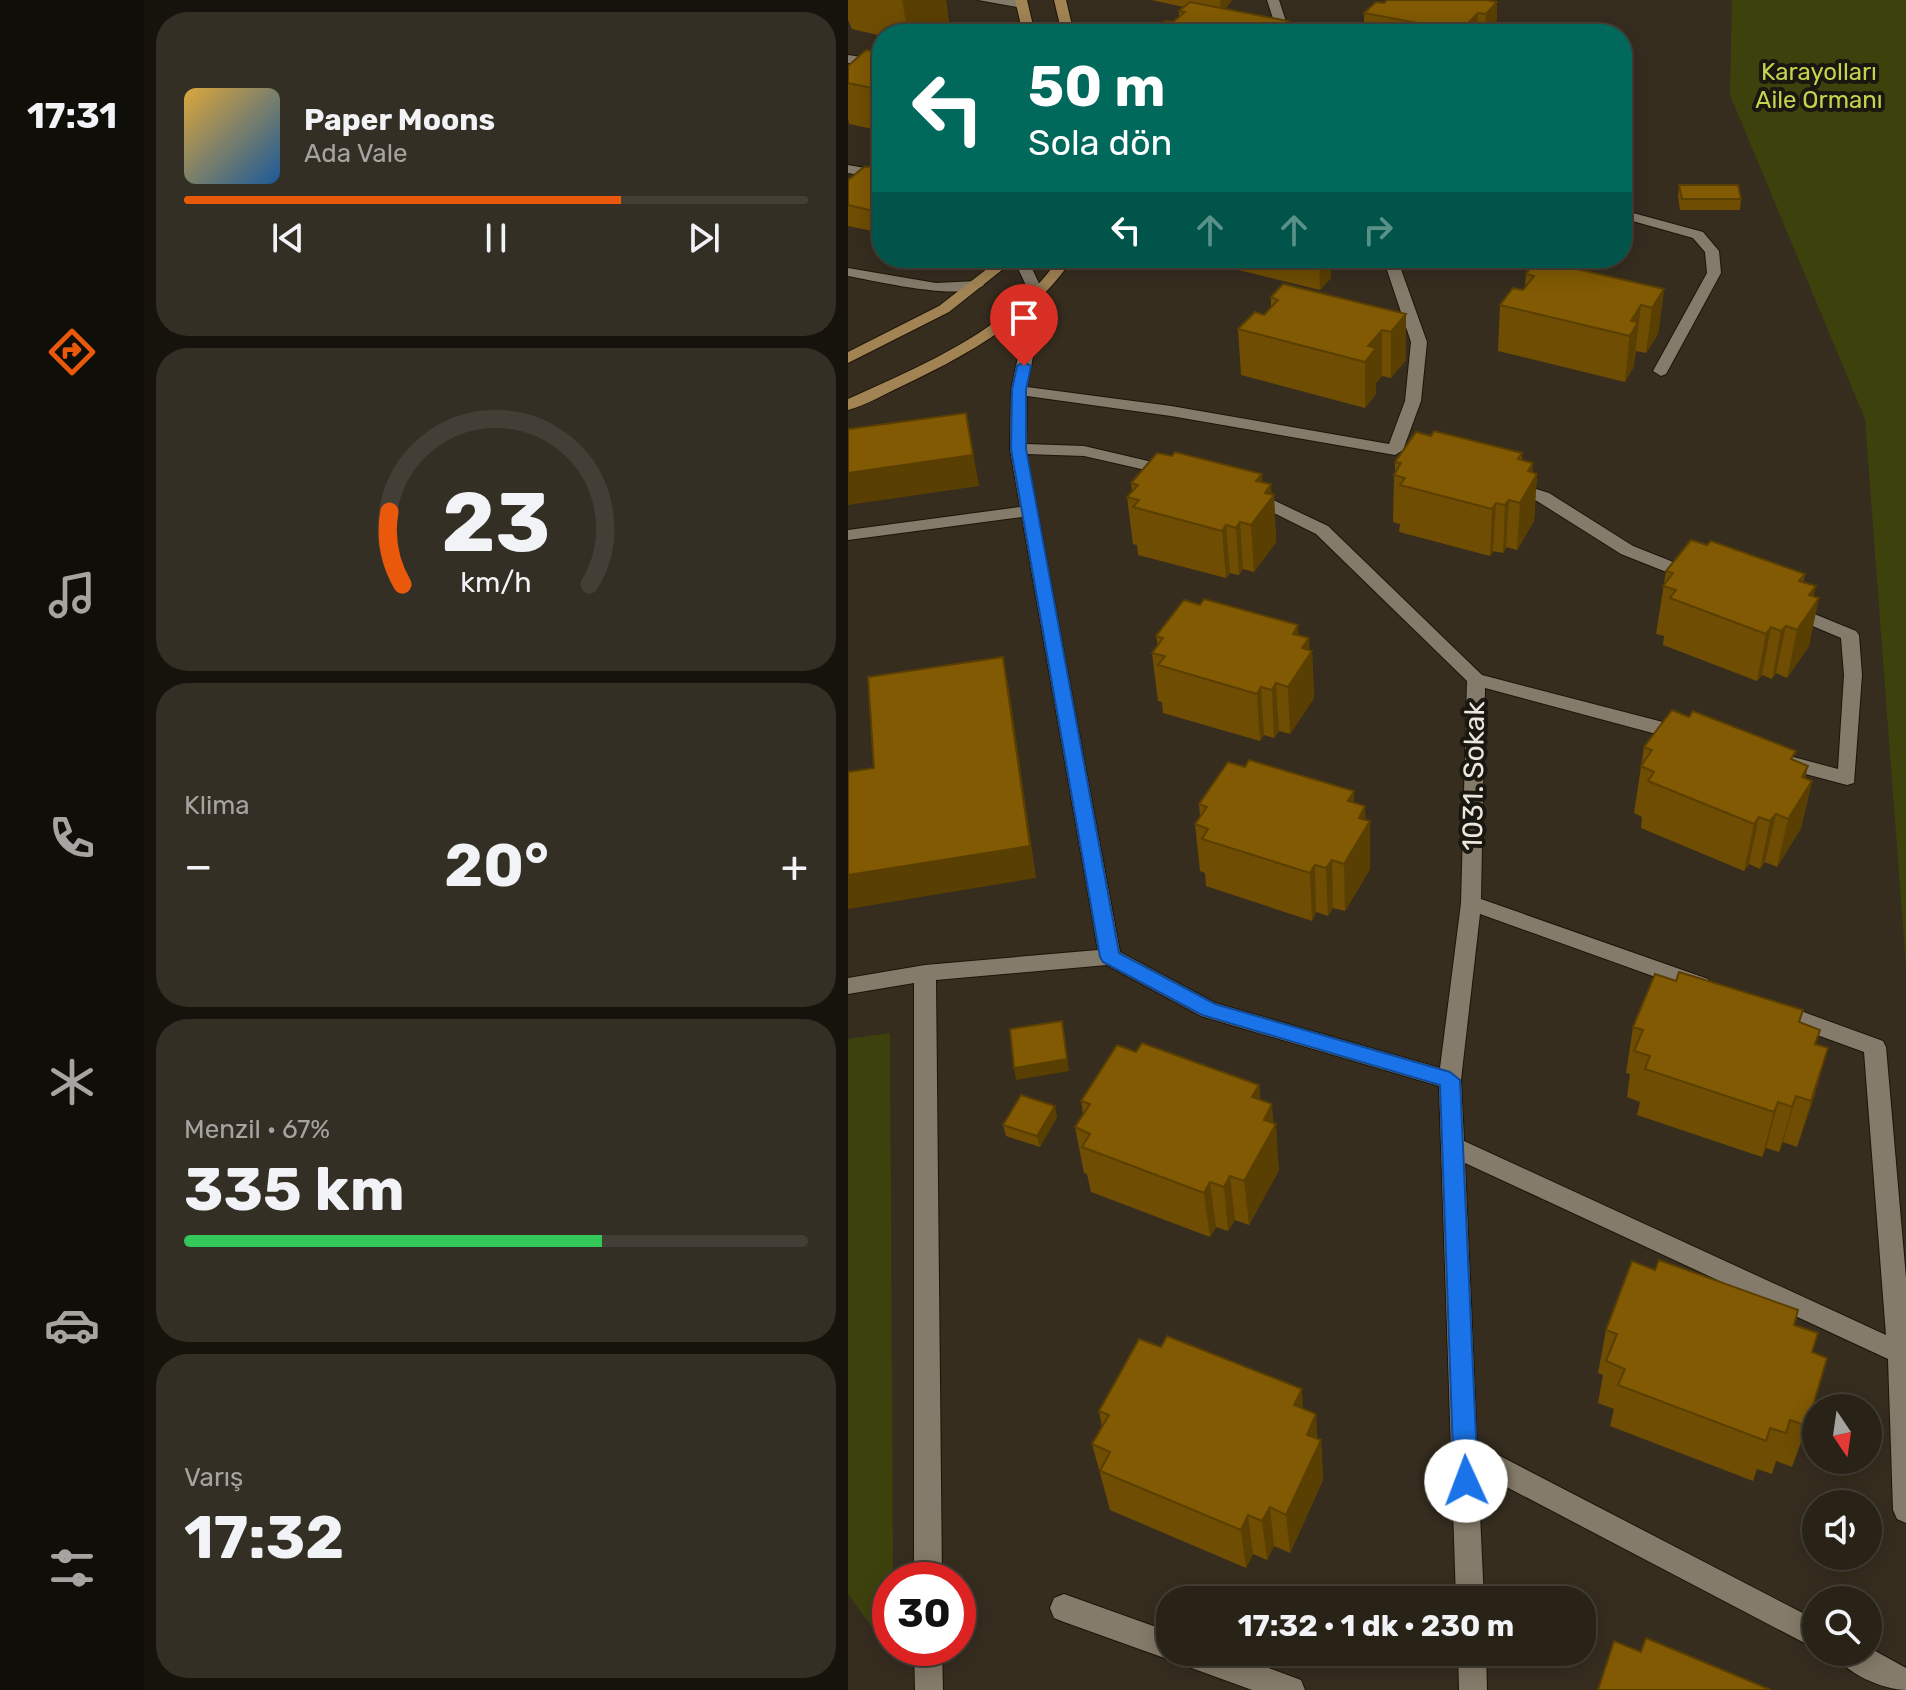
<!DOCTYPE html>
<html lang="tr">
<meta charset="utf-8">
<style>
:root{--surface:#282217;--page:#342f24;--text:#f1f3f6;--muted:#a5a4a1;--line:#443f36;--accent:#ea580c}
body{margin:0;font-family:Rubik,sans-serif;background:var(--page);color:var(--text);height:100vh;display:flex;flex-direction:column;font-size:30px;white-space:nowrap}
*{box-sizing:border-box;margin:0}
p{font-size:26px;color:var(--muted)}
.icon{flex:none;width:44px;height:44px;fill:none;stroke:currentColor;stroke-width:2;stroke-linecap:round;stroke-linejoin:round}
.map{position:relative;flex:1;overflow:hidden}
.sheet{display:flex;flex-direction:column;gap:12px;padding:12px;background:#16130d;width:704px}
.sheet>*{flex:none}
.hud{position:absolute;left:24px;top:24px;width:760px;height:244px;border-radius:32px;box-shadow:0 4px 20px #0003,0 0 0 2px var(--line);background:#00695c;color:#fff;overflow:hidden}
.needle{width:52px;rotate:167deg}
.fabs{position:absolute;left:954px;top:1394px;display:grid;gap:16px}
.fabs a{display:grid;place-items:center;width:80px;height:80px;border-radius:50%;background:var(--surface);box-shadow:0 4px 20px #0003,0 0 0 2px var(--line);font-size:40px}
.speed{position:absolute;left:24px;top:1562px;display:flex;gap:16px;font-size:40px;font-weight:700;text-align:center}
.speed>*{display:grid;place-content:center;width:104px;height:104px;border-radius:50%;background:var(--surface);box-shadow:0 4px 20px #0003,0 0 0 2px var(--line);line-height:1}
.speed .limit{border:12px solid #d22;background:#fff;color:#111}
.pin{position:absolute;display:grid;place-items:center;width:68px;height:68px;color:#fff;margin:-82px -34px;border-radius:50% 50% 50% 0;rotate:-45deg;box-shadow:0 0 8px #0007}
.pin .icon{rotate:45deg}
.me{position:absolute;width:88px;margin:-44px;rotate:358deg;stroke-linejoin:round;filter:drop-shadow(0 0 6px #0008)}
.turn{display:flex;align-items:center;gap:28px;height:168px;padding:0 24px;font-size:36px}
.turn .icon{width:104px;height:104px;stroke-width:2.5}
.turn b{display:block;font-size:56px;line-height:68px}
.lanes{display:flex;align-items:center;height:76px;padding:0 24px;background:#0003;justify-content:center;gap:40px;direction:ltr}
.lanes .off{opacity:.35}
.big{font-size:60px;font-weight:700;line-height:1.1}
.sheet .widget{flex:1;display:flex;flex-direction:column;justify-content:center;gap:12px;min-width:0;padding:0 28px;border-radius:32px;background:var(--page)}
.sheet .dial{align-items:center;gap:0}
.dial svg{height:208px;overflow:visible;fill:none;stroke:var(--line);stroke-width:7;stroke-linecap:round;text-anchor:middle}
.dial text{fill:var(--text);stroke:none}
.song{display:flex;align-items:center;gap:24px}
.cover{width:96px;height:96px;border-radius:12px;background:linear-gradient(135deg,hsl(40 70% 55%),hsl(210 70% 35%))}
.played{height:8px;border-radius:4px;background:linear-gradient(90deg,var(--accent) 70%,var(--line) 70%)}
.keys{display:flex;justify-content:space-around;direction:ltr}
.heat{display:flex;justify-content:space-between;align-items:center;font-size:44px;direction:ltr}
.charge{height:12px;border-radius:6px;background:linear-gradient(90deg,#34c759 67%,var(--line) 0)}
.trip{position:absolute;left:308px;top:1586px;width:440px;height:80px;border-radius:32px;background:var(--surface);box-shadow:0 4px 20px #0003,0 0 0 2px var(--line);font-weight:700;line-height:80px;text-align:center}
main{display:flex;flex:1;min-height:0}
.tab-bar{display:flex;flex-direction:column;width:144px;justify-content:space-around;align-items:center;background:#100e09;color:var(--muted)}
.tab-bar .icon{width:56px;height:56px}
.tab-bar .selected{color:var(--accent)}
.tab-bar b{font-size:36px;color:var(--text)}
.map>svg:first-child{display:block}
</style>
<main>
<nav class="tab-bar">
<b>17:31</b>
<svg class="icon selected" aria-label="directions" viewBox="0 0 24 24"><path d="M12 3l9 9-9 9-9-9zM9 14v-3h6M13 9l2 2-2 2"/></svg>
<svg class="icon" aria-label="music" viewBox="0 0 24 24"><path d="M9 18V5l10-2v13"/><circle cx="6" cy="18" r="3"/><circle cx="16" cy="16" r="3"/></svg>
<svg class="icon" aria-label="phone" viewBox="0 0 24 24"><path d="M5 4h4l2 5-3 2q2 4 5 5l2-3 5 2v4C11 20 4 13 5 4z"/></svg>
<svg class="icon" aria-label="climate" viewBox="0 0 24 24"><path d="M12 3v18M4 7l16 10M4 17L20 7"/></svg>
<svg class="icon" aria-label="car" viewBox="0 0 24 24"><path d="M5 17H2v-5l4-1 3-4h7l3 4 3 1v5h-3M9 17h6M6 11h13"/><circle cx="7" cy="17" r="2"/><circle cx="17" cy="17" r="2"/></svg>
<svg class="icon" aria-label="filters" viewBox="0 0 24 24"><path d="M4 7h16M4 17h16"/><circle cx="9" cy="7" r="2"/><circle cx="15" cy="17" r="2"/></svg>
</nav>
<section class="sheet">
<div class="widget">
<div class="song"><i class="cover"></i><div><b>Paper Moons</b><p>Ada Vale</p></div></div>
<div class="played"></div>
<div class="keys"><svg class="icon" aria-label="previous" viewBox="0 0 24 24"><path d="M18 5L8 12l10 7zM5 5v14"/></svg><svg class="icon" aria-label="pause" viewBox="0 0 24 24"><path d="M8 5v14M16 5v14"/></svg><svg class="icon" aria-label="next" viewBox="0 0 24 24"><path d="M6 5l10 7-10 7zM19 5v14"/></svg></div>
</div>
<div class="widget dial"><svg viewBox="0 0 100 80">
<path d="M14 69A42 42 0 1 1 86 69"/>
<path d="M14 69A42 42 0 0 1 9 41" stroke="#ea580c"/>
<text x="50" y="56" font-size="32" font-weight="700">23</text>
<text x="50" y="72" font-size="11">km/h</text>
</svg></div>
<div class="widget"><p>Klima</p>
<div class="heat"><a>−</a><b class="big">20°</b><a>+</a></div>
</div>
<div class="widget"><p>Menzil · 67%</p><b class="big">335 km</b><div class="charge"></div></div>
<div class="widget"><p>Varış</p><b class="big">17:32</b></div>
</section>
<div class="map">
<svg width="1058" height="1690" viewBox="0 0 1058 1690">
<rect width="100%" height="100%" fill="#362d1f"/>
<g fill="#3d420d">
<polygon points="884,0 1058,0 1058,967 1017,419 882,95"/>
<polygon points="42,1033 45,1580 42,1580 42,1648 45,1648 45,1656 0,1594 0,1039"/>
</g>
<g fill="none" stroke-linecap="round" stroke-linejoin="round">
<g stroke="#1d1508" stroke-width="2">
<g id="street">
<polygon points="130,0 169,0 180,4 174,8"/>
<polygon points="419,0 431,0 442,34 430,34"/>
<polygon points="0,55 34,60 34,68 0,63"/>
<polygon points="0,165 34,171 34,179 0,173"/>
<polygon points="774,210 855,232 871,251 873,273 818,374 813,376 805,371 859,273 857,252 845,238 774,218"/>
<polygon points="165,258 179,258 197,296 179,387 323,406 541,444 557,401 563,342 535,258 549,258 579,342 573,401 555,450 547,455 323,416 179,396 178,444 236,446 330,468 332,471 324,476 236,456 179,454 272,952 367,1003 592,1068 613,903 619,681 468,534 398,499 396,495 404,490 480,526 634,675 838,728 847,735 838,742 637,688 633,899 860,979 863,985 860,991 852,993 632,914 613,1080 616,1141 1038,1335 1016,1052 920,1017 917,1011 920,1005 928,1002 1035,1041 1038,1047 1058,1278 1058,1523 1049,1519 1045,1510 1040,1359 617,1163 629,1444 968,1620 968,1649 630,1472 636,1600 608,1600 591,1086 353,1016 259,965 88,980 94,1580 66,1580 66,983 0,994 0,978 77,965 250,950 174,517 0,540 0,530 172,507 162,449 163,390 183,296"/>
<path d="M0 268 88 283 129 281 136 285C115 302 28 281 0 276Z"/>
<polygon points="662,481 701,493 785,546 853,573 856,577 847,583 841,581 773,554 689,501 656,490 654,486"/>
<polygon points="942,604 1008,631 1011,635 1014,675 1006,783 999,785 927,766 924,761 934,754 990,769 996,675 993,638 936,614 933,610 936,606"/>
<polygon points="216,1594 322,1632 322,1652 377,1652 453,1680 457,1690 404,1690 338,1666 327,1658 322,1660 216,1622 206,1618 202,1608 206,1598"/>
<path d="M1020 1647 1058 1668V1690C1036 1690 995 1673 986 1652H1020Z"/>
<polygon points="66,1648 94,1648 95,1690 67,1690"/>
<polygon points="610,1652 638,1652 639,1690 611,1690"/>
</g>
</g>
<g stroke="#1d1508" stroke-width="2">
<g id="secondary">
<polygon points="167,0 179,0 187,34 175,34"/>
<polygon points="206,0 218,0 226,34 214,34"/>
<polygon points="153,258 169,258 101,312 0,363 0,352 91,306"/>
<path d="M211 258H225C184 320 118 356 52 387 35 395 18 405 0 410V399C75 365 163 329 211 258Z"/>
</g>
</g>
<use href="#street" fill="#857b6a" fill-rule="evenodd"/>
<use href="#secondary" fill="#a18354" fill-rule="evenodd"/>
</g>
<g fill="#6f4d03">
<polygon points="0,0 98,0 101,24 87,34 34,34 34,36 4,29 0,20"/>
<polygon points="303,0 384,0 377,9 441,34 303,34 303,32 325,22 331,18 331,11 336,7"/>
<polygon points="649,2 648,34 516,34 516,13 536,3"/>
<polygon points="34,53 34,131 1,124 0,118 0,66"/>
<polygon points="34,167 34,233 0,226 0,180"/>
<polygon points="831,185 893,199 892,210 832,210 830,196"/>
<polygon points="358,258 503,258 497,265 488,262 483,269 483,278 472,290 358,262"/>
<polygon points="669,258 725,258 719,267 816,289 810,334 798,353 788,351 785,368 777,382 650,351 652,305 675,290 677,288 678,274 687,262"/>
<polygon points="423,297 558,314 558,360 543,378 534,376 528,383 528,394 517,408 393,375 390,329 416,315 423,308"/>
<polygon points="583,436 674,453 674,460 685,472 689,474 686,521 669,550 658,547 655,553 645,551 642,556 551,532 552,524 545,522 546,475 547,473 547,462"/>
<polygon points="414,474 414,482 424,494 426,495 428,542 406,572 395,569 391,575 382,573 378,578 290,555 289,545 285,544 279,497 284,491 283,483"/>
<polygon points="859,545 957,574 955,582 968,586 965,596 961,646 939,678 928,673 924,679 914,675 909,681 815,645 816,636 808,634 818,571"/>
<polygon points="451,635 461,638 461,650 464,651 466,698 442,734 431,731 426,738 416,735 412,741 315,713 314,702 310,701 304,653 310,646 308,636"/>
<polygon points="796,747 946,761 960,766 957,778 964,781 953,828 929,867 917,862 912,869 901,864 896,871 793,828 794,817 786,813"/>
<polygon points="506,803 517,820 522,821 522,869 497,911 485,908 480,916 468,912 464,921 358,886 357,873 352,871 347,824 352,817 351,804"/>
<polygon points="828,981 955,1010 951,1023 968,1044 967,1094 949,1147 935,1142 931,1152 918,1148 914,1157 789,1115 792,1102 779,1097 782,1074 778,1073 785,1027"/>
<polygon points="288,1052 411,1085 412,1100 426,1123 431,1170 401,1225 387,1220 380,1231 368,1227 362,1237 243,1192 239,1174 236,1173 227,1127 235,1114 233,1101"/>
<polygon points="209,1117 192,1147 158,1136 155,1125"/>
<polygon points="946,1325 964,1352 959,1426 944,1467 928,1461 924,1474 909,1469 905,1481 762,1426 766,1409 750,1403 755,1375 750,1373 758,1330"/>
<polygon points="455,1409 468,1414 469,1439 473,1440 475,1480 442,1553 426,1546 419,1560 405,1554 398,1568 262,1510 244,1444 254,1427 251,1411"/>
</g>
<g fill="#5a3f02">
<polygon points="54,0 98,0 101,24 87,34 60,34"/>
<polygon points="372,0 384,0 373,14"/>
<polygon points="649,2 648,34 637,34 638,14"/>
<polygon points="630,13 629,34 618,34 620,23"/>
<polygon points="440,21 441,34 426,34"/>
<polygon points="471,258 488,258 488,262 483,269 483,278 472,290"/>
<polygon points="497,258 503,258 497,265"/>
<polygon points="719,258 725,258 718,269"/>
<polygon points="816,289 810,334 798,353 804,308"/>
<polygon points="793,305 785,368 777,382 783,321"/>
<polygon points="558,314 558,360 543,378 543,332"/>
<polygon points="534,330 534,376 528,383 528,394 517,408 517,362 520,346"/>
<polygon points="118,413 131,486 0,505 0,473"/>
<polygon points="685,463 684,482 689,474 686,521 669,550 672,503 680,471"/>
<polygon points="414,474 415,509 417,493 423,484 424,498 426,495 428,542 406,572 403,525 408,481"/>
<polygon points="661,500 658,547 655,553 657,505"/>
<polygon points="648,503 645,551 642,556 644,509"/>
<polygon points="392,522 395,569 391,575 388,528"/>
<polygon points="378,525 382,573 378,578 374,531"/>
<polygon points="968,586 962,611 971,598 961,646 939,678 949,630 961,595"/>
<polygon points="450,625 452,669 454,648 461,638 462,655 464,651 466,698 442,734 440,687 445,634"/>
<polygon points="938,626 928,673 924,679 933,631"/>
<polygon points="923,627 914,675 909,681 918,634"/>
<polygon points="155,657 161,689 188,878 0,909 0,875"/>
<polygon points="428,683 431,731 426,738 424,690"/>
<polygon points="413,687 416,735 412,741 409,694"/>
<polygon points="960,766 952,799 964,781 953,828 929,867 940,819 954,777"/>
<polygon points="506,791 506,839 500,801"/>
<polygon points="517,806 518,828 522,821 522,869 497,911 496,864 511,818"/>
<polygon points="928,814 917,862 912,869 922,821"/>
<polygon points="911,817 901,864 896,871 906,824"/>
<polygon points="484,860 485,908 480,916 478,868"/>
<polygon points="467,865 468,912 464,921 462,873"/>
<polygon points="214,1021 221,1071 168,1080 166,1068"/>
<polygon points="980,1048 967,1094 949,1147 963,1101"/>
<polygon points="411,1085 415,1130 404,1097"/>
<polygon points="948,1096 935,1142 931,1152 944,1107"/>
<polygon points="930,1102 918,1148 914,1157 926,1112"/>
<polygon points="424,1104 426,1128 428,1124 431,1170 401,1225 396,1181 416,1120"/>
<polygon points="207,1106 209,1117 192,1147 189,1136"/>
<polygon points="382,1176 387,1220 380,1231 376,1187"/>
<polygon points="362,1182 368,1227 362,1237 356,1193"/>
<polygon points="454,1389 456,1430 446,1405"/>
<polygon points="468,1414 470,1447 473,1440 475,1480 442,1553 438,1515 459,1435"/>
<polygon points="422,1507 426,1546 419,1560 414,1521"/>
<polygon points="400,1515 405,1554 398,1568 393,1530"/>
</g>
<g fill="#815a03" stroke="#5a3f02" stroke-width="2">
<polygon points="539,0 639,0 649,2 638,14 630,13 620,23 626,24 618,32 516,13 528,2 536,3"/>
<polygon points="342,2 440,21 426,34 419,32 417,34 312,34 303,32 317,21 325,22 337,12 331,11"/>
<polygon points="18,50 34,53 34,90 0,83 0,66"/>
<polygon points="31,166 34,167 34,213 0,205 0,180 16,167"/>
<polygon points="831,185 890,185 893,199 834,199"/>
<polygon points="689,260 816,289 804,308 793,305 783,321 790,322 782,336 652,305 665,288 675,290 686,276 678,274"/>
<polygon points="435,284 558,314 543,332 534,330 520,346 528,348 517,362 390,329 407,312 416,315 430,300 423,297"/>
<polygon points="118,413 125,455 0,473 0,429"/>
<polygon points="586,431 674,453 670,459 685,463 680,471 689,474 672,503 661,500 657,505 648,503 644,509 552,485 557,478 546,475 553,463 547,462 568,432 583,436"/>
<polygon points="327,452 414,474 408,481 423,484 417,493 426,495 403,525 392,522 388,528 378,525 374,531 285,507 291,500 279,497 290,485 283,483 309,453 324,456"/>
<polygon points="843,540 859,545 863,541 957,574 951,581 968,586 961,595 971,598 949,630 938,626 933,631 923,627 918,634 822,598 828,590 815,586 825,573 818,571"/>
<polygon points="356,599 450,625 445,634 461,638 454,648 464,651 440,687 428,683 424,690 413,687 409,694 310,665 317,656 304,653 315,638 308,636 336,600 352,605"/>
<polygon points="155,657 182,846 0,875 0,772 26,768 20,677"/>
<polygon points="824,710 841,717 845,711 948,751 943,759 960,766 954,777 964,781 940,819 928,814 922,821 911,817 906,824 800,781 806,772 793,766 804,750 796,747"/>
<polygon points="401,760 506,791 500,801 517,806 511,818 522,821 496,864 484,860 478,868 467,865 462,873 354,839 360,829 347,824 359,807 351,804 380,762 397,767"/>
<polygon points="831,972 955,1010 951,1022 972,1030 967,1044 980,1048 963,1101 948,1096 944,1107 930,1102 926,1112 797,1069 802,1056 786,1051 795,1030 785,1027 807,974 828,981"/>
<polygon points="214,1021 219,1059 166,1068 162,1029"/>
<polygon points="294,1043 411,1085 404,1097 424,1104 416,1120 428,1124 396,1181 382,1176 376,1187 362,1182 356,1193 234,1147 242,1134 227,1127 242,1104 233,1101 269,1045 288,1052"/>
<polygon points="173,1095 207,1106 189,1136 155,1125"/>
<polygon points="811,1260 950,1310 946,1325 970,1333 964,1352 979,1358 959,1426 942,1420 938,1433 922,1428 918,1441 770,1385 777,1369 758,1361 769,1334 758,1330 784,1261 807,1270"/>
<polygon points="319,1336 454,1389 446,1405 468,1414 459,1435 473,1440 438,1515 422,1507 414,1521 400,1515 393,1530 252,1471 262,1452 244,1444 261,1415 251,1411 291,1339 313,1347"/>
<polygon points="798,1638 923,1690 750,1690 766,1641 793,1652"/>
</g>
<polygon fill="#1a73e8" stroke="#114b97" stroke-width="2" points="176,362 183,366 178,390 178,449 271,953 367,1004 602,1072 612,1080 630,1481 627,1489 618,1492 610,1489 606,1481 592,1085 354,1015 255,962 252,957 163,449 164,390 169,366"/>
<g text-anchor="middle" stroke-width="8" stroke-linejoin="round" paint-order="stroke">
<g font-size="24" fill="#c5d44d" stroke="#1a1610">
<text x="971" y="80">Karayolları<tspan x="971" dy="28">Aile Ormanı</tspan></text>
</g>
<g font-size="28" fill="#ece6dd" stroke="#1a1610">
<text transform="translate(625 776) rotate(-89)" y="10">1031. Sokak</text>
</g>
</g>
</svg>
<div class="fabs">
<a><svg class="needle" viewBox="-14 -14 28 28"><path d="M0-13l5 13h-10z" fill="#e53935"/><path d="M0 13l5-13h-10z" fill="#a5a4a1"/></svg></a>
<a><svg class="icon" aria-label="sound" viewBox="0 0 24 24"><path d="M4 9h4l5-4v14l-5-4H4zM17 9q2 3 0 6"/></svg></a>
<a><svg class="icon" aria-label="search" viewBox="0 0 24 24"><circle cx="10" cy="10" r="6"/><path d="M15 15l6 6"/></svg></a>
</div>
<div class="speed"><div class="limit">30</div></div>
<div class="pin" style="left:176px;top:366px;background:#d93025"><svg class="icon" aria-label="arrive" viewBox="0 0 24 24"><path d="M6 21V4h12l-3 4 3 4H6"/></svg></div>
<svg class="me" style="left:618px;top:1481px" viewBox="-20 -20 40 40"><circle r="19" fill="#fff"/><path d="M0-13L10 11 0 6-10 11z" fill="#1a73e8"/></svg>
<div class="trip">17:32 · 1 dk · 230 m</div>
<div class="hud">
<div class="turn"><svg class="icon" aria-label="left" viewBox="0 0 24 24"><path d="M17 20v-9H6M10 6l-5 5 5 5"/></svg><div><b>50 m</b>Sola dön</div></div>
<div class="lanes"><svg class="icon" aria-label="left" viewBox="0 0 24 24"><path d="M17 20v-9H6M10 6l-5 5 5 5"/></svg><svg class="icon off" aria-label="ahead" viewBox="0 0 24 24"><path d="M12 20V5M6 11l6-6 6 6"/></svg><svg class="icon off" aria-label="ahead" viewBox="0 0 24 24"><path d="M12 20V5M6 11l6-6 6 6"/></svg><svg class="icon off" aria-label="right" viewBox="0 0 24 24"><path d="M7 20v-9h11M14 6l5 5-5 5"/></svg></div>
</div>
</div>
</main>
